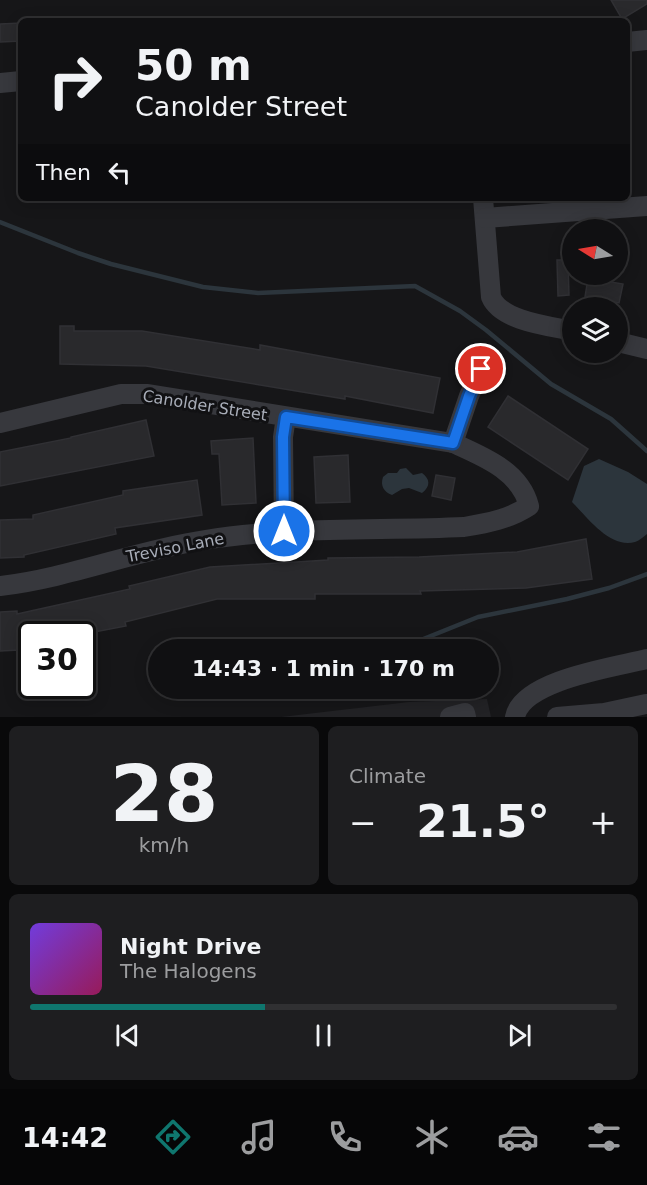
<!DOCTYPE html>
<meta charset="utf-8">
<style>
:root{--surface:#101012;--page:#1e1e20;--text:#f1f3f6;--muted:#9c9d9f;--line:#303032;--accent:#0f766e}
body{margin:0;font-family:"DejaVu Sans",sans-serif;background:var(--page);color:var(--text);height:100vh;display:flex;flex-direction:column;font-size:22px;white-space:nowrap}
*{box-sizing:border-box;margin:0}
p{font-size:20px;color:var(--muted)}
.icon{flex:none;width:33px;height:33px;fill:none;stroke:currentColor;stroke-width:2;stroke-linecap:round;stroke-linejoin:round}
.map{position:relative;height:717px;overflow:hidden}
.sheet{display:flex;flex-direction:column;gap:9px;padding:9px;background:#09090a;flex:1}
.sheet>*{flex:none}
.hud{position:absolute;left:18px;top:18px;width:612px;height:183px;border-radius:9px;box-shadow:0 3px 15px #0003,0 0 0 2px var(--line);background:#101012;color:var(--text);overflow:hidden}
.needle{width:39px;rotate:281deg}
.buttons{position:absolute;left:562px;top:219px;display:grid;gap:12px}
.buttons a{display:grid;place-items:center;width:66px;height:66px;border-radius:50%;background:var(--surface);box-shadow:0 3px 15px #0003,0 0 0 2px var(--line);font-size:30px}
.speed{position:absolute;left:18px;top:621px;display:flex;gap:12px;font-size:30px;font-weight:700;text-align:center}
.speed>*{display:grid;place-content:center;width:78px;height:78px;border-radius:50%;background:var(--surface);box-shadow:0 3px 15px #0003,0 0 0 2px var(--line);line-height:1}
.speed .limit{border:3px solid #111;border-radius:9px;background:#fff;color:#111}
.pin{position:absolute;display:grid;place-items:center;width:51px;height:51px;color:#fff;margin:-26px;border:3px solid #fff;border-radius:50%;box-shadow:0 2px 6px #0007}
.me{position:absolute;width:66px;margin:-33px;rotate:0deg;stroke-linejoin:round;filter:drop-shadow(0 0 4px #0008)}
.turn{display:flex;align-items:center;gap:21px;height:126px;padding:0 18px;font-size:27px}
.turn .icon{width:78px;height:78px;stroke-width:2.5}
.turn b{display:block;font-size:42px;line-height:51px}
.then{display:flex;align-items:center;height:57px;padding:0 18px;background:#0003;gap:12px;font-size:22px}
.big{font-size:45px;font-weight:700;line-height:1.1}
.sheet .widget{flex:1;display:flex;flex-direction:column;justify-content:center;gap:9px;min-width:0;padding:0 21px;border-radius:9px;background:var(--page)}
.sheet .dial{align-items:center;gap:0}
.dial b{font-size:78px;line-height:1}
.song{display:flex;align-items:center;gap:18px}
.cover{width:72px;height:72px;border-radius:9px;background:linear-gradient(135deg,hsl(260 70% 55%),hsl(330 70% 35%))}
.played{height:6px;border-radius:3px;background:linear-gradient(90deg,var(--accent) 40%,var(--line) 40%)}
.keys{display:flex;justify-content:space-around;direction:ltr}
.heat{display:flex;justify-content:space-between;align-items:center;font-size:33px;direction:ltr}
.sheet .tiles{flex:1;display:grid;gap:9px;grid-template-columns:1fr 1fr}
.widget:last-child{grid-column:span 2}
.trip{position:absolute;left:148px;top:639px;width:351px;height:60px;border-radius:30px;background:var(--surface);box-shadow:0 3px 15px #0003,0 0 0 2px var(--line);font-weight:700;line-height:60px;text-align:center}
.dock{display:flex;height:96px;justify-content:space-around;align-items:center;background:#060607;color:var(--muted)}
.dock .icon{width:42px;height:42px}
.dock .on{color:var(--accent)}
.dock b{font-size:27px;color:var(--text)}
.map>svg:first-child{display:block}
</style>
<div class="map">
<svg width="647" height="717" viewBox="0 0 647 717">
<rect width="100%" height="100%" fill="#161618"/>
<polygon fill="#222225" points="487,699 491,717 281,717 409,702"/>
<g fill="#2c353c">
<path d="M599 459 628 472 647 484V534C643 537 639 541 635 542 610 549 587 517 572 502L584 466Z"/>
<path d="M406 468 413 475 422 473C430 479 431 486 422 493L409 488 402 489 392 495C384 492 380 486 383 477L388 473H397L400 469Z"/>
</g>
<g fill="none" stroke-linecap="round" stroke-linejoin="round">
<g stroke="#2c353c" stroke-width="4.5">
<polyline points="0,222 78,253 111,264 203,287 258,293 415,286 460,311 486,330 551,384 611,419 647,451"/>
<polyline points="396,650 478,617 567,599 609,588 647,574"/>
</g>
</g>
<g fill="#29292c" stroke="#303034" stroke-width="1.5">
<polygon points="611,0 647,0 647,4 622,19"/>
<polygon points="21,23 21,41 0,42 0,24"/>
<polygon points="557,260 568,260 569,295 558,296"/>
<polygon points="588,278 623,284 619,303 585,297"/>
<polygon points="60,326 74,326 74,331 142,331 260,350 260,345 440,378 433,413 345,396 345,399 146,366 60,364"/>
<polygon points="508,396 588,449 568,480 488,427"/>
<polygon points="146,420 154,456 0,486 0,452 71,438 71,437"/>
<polygon points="253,438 256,503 222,505 219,454 212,454 211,441"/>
<polygon points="348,455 350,502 316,503 314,457"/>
<polygon points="436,475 455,478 451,500 432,496"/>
<polygon points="197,480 202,515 115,528 116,534 24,555 24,557 0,558 0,520 33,519 33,515 123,495 123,491"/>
<polygon points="586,539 592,579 526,588 420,591 421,594 315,594 315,599 217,599 125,622 126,626 84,634 18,634 19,650 0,651 0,612 17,611 17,614 130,589 129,586 210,567 328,560 328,558 419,557 517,552"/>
</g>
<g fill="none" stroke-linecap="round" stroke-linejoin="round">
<g stroke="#37383d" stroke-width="20">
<polyline points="627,42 647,40"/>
<polyline points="0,83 21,81"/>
<path d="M483 198 491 297C501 321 549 326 573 331"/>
<polyline points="485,218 647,206"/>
<polyline points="618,342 647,349"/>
<path d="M0 423 121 394H148L453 443C484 457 520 471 529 506 509 519 488 523 464 527 378 531 291 526 205 540 136 550 70 578 0 586"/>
<polyline points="453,443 469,396 481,369"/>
<polyline points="284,531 283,437 286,417"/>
<polyline points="450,717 465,713 466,717"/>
<path d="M515 717C522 680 615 667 647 659"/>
<polyline points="557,717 604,713 646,704"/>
</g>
</g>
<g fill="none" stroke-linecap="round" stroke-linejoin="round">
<g stroke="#114b97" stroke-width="15">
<polyline id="route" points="284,531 283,437 286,417 453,443 469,396 481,369"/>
</g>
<use href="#route" stroke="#1a73e8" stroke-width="10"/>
</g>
<g text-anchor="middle" stroke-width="6" stroke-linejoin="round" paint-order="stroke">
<g font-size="16" fill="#a8adb8" stroke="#111113">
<text transform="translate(205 405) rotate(9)" y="6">Canolder Street</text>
<text transform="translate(175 547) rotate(-11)" y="6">Treviso Lane</text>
</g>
</g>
</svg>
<div class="buttons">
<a><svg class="needle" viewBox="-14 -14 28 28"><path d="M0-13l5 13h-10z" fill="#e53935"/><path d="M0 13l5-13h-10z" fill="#9c9d9f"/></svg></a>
<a><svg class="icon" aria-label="layers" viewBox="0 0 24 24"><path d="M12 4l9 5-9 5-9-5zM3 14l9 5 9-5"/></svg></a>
</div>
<div class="speed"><div class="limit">30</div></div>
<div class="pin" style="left:481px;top:369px;background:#d93025"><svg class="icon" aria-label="arrive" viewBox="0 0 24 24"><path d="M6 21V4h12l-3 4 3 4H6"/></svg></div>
<svg class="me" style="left:284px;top:531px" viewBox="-20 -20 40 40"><circle r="17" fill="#1a73e8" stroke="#fff" stroke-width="3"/><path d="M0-11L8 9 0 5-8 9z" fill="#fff"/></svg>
<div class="trip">14:43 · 1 min · 170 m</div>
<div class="hud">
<div class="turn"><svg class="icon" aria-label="right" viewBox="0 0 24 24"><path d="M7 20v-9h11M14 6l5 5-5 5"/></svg><div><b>50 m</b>Canolder Street</div></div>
<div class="then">Then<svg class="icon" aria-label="left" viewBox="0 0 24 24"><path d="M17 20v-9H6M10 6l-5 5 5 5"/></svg></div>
</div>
</div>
<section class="sheet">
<div class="tiles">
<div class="widget dial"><b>28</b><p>km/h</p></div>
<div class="widget"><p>Climate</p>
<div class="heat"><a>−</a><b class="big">21.5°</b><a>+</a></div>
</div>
<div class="widget">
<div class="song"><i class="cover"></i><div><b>Night Drive</b><p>The Halogens</p></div></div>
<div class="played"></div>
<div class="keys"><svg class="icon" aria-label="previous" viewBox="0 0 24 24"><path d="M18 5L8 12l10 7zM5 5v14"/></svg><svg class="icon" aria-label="pause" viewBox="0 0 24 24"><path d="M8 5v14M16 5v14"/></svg><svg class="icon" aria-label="next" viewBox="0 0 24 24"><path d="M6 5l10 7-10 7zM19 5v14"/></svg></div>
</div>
</div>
</section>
<nav class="dock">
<b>14:42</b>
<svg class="icon on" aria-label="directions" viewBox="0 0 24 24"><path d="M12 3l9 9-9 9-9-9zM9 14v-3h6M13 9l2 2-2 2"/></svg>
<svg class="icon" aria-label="music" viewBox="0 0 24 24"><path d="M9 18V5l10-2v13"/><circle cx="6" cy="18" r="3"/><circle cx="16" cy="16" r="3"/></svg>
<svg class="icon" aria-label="phone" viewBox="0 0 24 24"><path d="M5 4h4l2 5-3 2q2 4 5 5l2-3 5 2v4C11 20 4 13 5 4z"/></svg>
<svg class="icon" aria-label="climate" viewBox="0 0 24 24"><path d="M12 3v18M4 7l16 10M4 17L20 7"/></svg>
<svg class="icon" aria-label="car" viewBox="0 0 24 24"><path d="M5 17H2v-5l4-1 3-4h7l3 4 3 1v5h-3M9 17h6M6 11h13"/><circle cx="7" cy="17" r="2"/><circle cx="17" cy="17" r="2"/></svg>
<svg class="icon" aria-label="filters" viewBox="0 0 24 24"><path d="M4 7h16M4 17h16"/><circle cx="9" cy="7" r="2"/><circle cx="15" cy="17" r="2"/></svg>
</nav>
